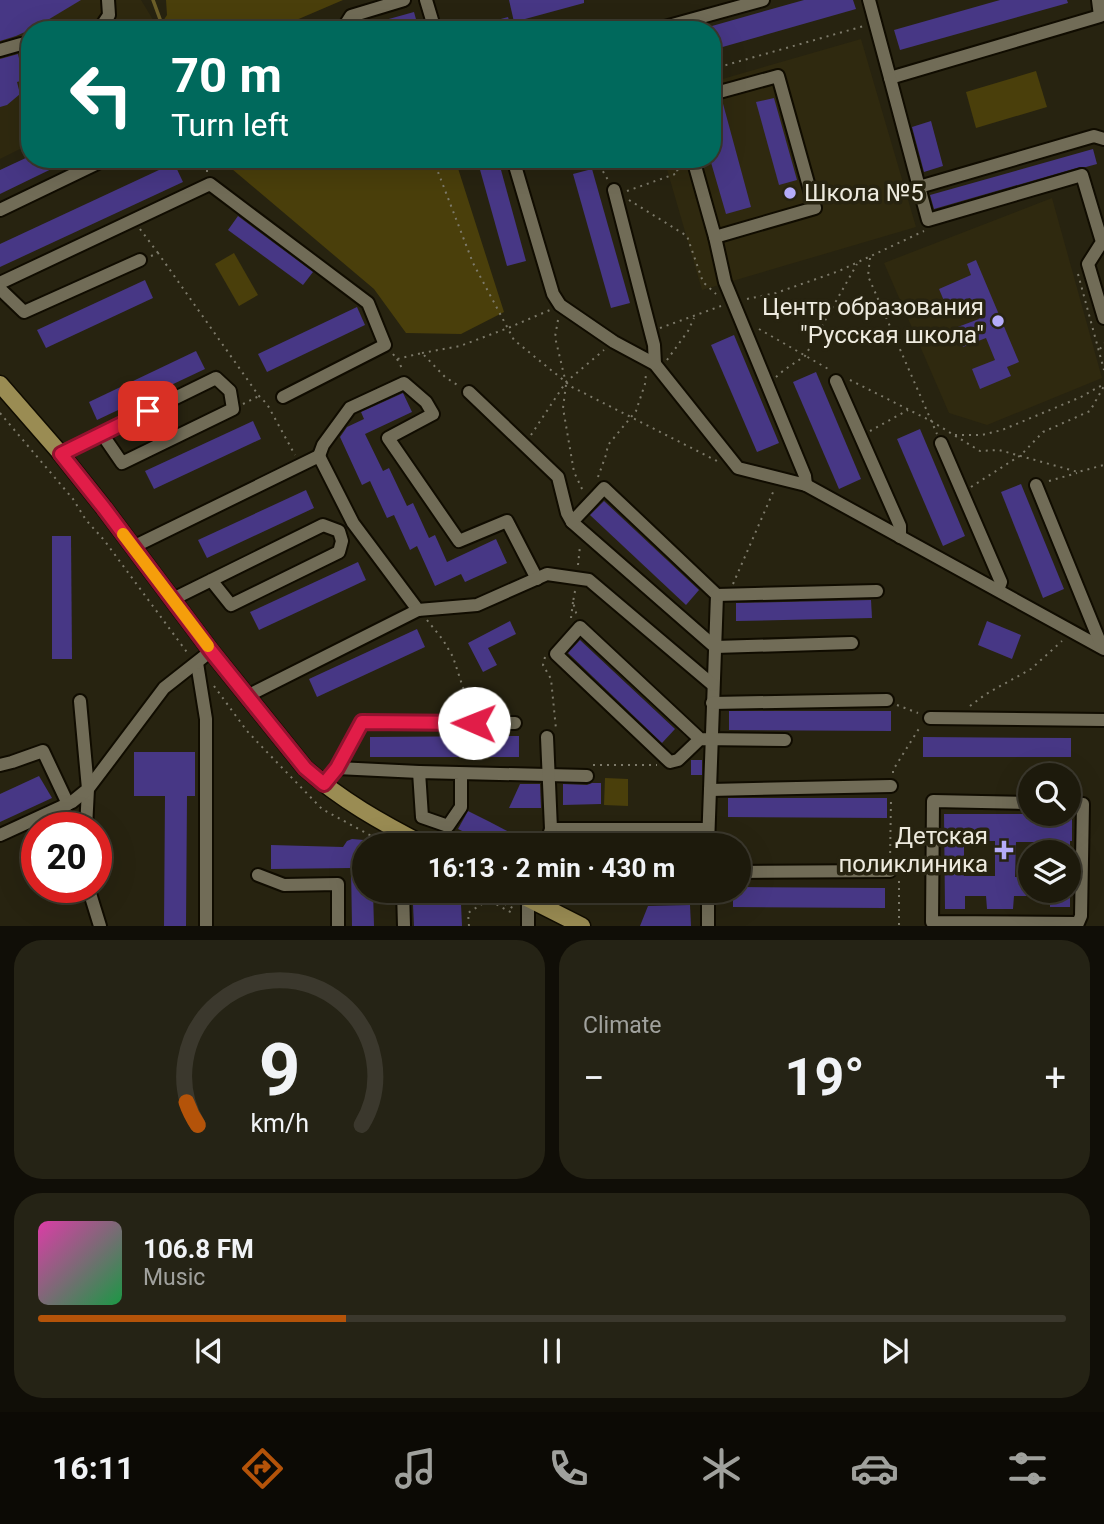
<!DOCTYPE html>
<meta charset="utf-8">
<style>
:root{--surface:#1d1a0c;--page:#252315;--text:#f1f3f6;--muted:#a0a19d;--line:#3b382d;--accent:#b45309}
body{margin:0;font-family:Roboto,sans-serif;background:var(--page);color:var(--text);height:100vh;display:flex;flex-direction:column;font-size:26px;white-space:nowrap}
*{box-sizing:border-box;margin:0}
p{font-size:23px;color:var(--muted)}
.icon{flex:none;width:38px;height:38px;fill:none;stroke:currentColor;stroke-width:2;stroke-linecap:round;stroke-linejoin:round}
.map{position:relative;height:926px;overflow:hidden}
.sheet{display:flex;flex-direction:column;gap:14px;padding:14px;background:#100e07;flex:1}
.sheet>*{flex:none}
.top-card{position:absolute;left:21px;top:21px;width:700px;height:147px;border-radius:28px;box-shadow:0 7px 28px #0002,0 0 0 2px var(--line);background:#00695c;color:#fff;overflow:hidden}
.tools{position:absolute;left:1018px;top:763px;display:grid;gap:14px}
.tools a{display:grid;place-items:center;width:63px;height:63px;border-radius:50%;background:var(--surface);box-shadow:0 7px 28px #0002,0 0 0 2px var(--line);font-size:35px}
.speed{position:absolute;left:21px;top:812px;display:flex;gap:14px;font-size:35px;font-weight:700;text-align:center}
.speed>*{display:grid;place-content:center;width:91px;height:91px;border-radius:50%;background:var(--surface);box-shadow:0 7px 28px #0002,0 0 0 2px var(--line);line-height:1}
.speed .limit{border:10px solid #d22;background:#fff;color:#111}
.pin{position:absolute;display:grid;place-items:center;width:60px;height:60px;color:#fff;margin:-30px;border-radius:14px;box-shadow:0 4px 10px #0006}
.me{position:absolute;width:77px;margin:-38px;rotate:271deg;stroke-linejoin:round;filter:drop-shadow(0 0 5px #0008)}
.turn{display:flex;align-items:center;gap:24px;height:147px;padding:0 35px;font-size:32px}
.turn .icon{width:91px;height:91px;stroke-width:2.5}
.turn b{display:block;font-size:49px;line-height:60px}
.big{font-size:52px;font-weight:700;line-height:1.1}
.sheet .card{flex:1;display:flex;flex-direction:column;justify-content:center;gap:10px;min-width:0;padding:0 24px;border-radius:28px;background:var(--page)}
.sheet .dial{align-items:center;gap:0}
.dial svg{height:182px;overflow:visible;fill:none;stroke:var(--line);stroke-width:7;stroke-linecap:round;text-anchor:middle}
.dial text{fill:var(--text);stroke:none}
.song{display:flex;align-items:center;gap:21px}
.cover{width:84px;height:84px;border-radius:10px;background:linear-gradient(135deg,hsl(320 70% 55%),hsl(140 70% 35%))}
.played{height:7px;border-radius:4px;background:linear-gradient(90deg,var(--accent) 30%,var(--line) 30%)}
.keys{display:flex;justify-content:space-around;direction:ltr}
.heat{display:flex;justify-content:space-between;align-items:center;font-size:38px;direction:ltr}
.sheet .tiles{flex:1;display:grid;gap:14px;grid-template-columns:1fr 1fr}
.card:last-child{grid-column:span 2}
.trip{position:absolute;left:352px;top:833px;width:399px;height:70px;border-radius:35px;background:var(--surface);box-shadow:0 7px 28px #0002,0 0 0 2px var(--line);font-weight:700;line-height:70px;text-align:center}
.tabs{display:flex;height:112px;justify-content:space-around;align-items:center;background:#0c0a05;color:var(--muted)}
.tabs .icon{width:49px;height:49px}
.tabs .active{color:var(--accent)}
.tabs b{font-size:32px;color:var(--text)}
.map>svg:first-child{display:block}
</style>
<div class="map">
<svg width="1104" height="926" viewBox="0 0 1104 926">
<rect width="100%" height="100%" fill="#272310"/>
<g fill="#2f290f">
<polygon points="0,0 141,0 155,23 143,30 30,30 30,144 0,159"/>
<polygon points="861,39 916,227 702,290 664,159 712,159 712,82"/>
<polygon points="1052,198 1102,378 987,425 949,413 884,263"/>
</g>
<g fill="#4a3f0b">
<polygon points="166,0 343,0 273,30 157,30 167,15"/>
<polygon points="1036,71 1047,107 976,128 966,92"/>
<polygon points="207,159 455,159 504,312 461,334 406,333 374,289 232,169"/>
<polygon points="234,253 258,295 239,306 215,264"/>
<polygon points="605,778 628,779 628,806 604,805"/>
</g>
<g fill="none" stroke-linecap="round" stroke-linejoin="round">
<polyline stroke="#6b5e28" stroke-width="3.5" points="153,0 164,30"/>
</g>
<g fill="#473785" fill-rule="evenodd">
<polygon points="0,0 81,0 36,27 16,36 0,41"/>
<polygon points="509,0 584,0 584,3 514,22"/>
<polygon points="804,0 853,0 856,9 712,50 712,26"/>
<polygon points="1000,0 1067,0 1068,3 900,50 894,30"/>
<polygon points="414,12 419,30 361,30 360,27"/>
<polygon points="508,17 512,30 473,30 472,27"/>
<polygon points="18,54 24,80 17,82 20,94 7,105 0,107 0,59"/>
<polygon points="774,98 797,180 779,185 756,102"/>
<polygon points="722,100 751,207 726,214 710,159 712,159 712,103"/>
<polygon points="931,121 943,166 924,172 912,127"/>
<polygon points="1093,149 1097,164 1086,167 1080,167 934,209 930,195"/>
<polygon points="30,156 30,159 72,159 0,194 0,170"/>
<polygon points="477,159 498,159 526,261 507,266"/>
<polygon points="174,163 183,182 0,267 0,244"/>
<polygon points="592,169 630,303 611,308 573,174"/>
<polygon points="238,216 313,272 303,285 228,230"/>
<polygon points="976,260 1019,362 1007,367 1011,376 980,389 972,369 995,360 986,338 963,347 955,328 979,319 970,298 947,308 939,289 971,275 967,264"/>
<polygon points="145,280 153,298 46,348 37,330"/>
<polygon points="357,307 365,325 267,372 258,354"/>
<polygon points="734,335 779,443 757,452 711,345"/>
<polygon points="196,351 205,369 97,420 89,402"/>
<polygon points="816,372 861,479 839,489 793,382"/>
<polygon points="403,393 412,412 365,434 383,471 389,468 407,506 413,503 429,538 435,535 447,562 496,539 507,563 465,582 461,574 435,586 417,546 410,550 394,515 387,518 370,481 362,485 340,437 347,427 364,419 361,412"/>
<polygon points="253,421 261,439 154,489 145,471"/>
<polygon points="920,429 965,536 943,546 897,439"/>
<polygon points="1021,484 1064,589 1043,598 1001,492"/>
<polygon points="306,490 314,508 207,558 198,540"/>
<polygon points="604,501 699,590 686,605 590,515"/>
<polygon points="52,536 71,536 72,659 52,659"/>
<polygon points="358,562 366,580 259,630 250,612"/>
<polygon points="871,600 872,618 736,621 736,603"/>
<polygon points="510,621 516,634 488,648 497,665 483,672 468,643"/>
<polygon points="987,621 1021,635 1012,659 978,645"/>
<polygon points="417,629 425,647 317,697 309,679"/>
<polygon points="580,640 675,729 662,743 568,653"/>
<polygon points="729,711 891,711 891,731 729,730"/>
<polygon points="519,736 519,757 370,757 370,737"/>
<polygon points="923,737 1071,738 1071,757 923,757"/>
<polygon points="134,752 195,752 195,796 187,796 186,926 164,926 165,796 134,796"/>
<rect x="691" y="760" width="11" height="15"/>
<polygon points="39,776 52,798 0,822 0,794"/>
<polygon points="592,783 601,783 601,804 563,805 563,784 587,785"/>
<polygon points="520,784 540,784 541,808 509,808"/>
<polygon points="728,798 887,798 887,818 728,817"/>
<polygon points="468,811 490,822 534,845 492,845 458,829"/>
<path d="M944 814H1072V841H1070V852H1050V842H1016L1015 877H1031V896H1014L1013 909H987L986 896H965V909H945ZM964 841H995V876H964Z"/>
<polygon points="352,839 364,840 364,891 373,891 374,926 352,926 351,868 271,869 271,845 343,847 347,841"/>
<polygon points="738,887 885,888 885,908 733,907 733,891 738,891"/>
<rect x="1050" y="891" width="20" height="16"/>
<polygon points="461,904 462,926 414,926 413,905"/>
<polygon points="690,905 691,926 640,926 648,906"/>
</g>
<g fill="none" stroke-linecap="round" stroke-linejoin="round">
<g stroke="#100c00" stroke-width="16">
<g id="minor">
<polyline points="426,0 435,30"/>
<polyline points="869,0 890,78 1100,16 1098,0"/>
<polyline points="99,30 109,15 108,0"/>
<polyline points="345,30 344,27 351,16 404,0"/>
<polyline points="654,30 763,0"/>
<polyline points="0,50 21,44 30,44"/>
<polyline points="890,78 919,187 1094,136 1104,139"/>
<polyline points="712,94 778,76 815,208 715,237"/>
<polyline points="513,159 553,294 560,305 614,342 655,364 738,468 806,485 1104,649"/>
<polyline points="693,159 715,237 725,282 805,476 806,485"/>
<polyline points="919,187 928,220 1082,175 1102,242 1088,264 1104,318"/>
<polyline points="614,190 654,345 655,364"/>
<polyline points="0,210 106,159"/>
<polyline points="0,283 210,184 368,303 385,345 283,397"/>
<polyline points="0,289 24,312 140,260"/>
<polyline points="836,381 900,526 900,537"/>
<polyline points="469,392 558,477 567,513 572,522 715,647 852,643"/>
<polyline points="941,443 1001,582 998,590"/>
<polyline points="61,454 216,378 230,391 233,409 122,463 102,434"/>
<polyline points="319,456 323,445 350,408 404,383 426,402 433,414 388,438 459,541 507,521 537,579"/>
<polyline points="1036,485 1102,647"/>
<polyline points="572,522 604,488 717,595 708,845"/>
<polyline points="133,547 319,456 353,523 418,610 477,605 547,574 589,580 713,685"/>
<polyline points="717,595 877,591"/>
<polyline points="173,599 323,525 339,531 342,541 339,552 231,605 211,580"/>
<polyline points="197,663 206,719 206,926"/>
<polyline points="247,696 418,610"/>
<polyline points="712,703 887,700"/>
<polyline points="930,718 1104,720"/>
<polyline points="700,739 580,627 556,654 670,762 678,760 700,739 785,740"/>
<polyline points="0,765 12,762 43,751 68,804"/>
<polyline points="337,768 419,772"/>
<polyline points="461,774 461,807 448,826 422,817 419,772 587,776"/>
<polyline points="324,784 337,768 362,722 515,723"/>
<polyline points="710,790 891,786"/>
<polyline points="1031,803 933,801 932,922 1078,923 1081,916 1083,804 1069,803"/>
<polyline points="86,828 88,789 164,688 211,651"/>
<polyline points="551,829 708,829"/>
<polyline points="0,835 72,802 88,789 80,701"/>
<polyline points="546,845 551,829 547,737"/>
<polyline points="738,872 890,871"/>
<polyline points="258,875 284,885 338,884 338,926"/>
<polyline points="88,887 100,926"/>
<polyline points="403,891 404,926"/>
<polyline points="528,926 528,898 530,891"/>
<polyline points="708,926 708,891"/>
</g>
</g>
<g stroke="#100c00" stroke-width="19">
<g id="major">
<path d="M0 384 61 454 104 508 211 651 305 768C341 800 382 823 425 845"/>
<polyline points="513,891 582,926"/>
</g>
</g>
<g stroke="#7d7a6a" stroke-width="2" stroke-dasharray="2 5" stroke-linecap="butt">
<polyline points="712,69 864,26"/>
<polyline points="433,159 473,263 514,340 572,387 717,461"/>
<polyline points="596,159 608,180"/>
<polyline points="207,172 207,170 235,159"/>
<polyline points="627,191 678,173 674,159"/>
<polyline points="629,200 687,236 703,282 716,294"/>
<polyline points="140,229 158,253"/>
<polyline points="151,256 158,253 259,396 267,404 295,455"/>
<polyline points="870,258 868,276 937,434"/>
<polyline points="1078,274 1104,370"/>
<polyline points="747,299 776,293 839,271 924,231"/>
<polyline points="558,320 555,337 565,379"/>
<polyline points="660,328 721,306"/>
<polyline points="759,329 830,370"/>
<polyline points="1100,349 1104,343"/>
<polyline points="422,353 460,346 508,328 550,310"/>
<polyline points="393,354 397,359 422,353 445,377 459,386"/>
<polyline points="397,359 403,370"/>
<polyline points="667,360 688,331 694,318"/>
<polyline points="776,377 784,370 805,356 857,264"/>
<polyline points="850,380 931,421 980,451 999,450 1078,472 1104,465"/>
<polyline points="566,385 563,408 574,472 583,491"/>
<polyline points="243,404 259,396"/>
<polyline points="0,413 73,499 86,520 104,540 189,655"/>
<polyline points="870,431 908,410"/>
<polyline points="531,435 566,382 604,350"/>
<polyline points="955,435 982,435 1002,430 1081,397 1104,384"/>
<polyline points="598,477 606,455 608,445 636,411 645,384 646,374"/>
<polyline points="1049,481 1077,473"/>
<polyline points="971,487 1021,455 1043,432 1090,411 1104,386"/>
<polyline points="578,565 580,546"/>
<polyline points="733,584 774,490"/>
<polyline points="575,591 573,602 577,616"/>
<polyline points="571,618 573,602"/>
<polyline points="427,620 443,640 453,657 471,712"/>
<polyline points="545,657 543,665 551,679 556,729"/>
<polyline points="214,686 247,731 264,749 322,809 388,845"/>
<polyline points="897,705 918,713"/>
<polyline points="970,706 986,694 1031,669 1062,641"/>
<polyline points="593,765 657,765"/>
<polyline points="893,773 893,770 920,727"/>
<polyline points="890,860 891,800"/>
<polyline points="903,873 922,872"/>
<polyline points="899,881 899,926"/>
<polyline points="443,891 465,900 473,908"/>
<polyline points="472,891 514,914"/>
<polyline points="469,926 468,913 493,897 516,910"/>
</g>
<use href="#minor" stroke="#716c57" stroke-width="12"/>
<use href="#major" stroke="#9a8c53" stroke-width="16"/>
</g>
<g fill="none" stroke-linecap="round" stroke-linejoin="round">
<g stroke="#92132f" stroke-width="18">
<polyline id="route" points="148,411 61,454 104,508 211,651 305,768 324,784 337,768 362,722 474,723"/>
</g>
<use href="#route" stroke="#e11d48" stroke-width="12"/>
<polyline stroke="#f59e0b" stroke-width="12" points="123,534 208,646"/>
</g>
<g fill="#b5acf9" stroke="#272310" stroke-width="2.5">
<circle cx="790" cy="193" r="7"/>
<circle cx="998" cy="321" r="7"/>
<path d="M1000.5 839.5h7v7h7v7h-7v7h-7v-7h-7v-7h7z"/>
</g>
<g text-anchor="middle" stroke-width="7" stroke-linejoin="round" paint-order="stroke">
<g font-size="24" fill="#edeade" stroke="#272310" text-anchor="end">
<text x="804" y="201" text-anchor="start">Школа №5</text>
<text x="984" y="315">Центр образования<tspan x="984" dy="28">"Русская школа"</tspan></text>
<text x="988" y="844">Детская<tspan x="988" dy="28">поликлиника</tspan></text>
</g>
</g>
</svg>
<div class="tools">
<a><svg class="icon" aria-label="search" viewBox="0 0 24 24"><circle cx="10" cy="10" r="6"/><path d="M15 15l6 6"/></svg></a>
<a><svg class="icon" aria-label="layers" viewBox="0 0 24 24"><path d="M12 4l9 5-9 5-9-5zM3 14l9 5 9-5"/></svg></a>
</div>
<div class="speed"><div class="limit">20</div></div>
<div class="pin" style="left:148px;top:411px;background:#d93025"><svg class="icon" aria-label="arrive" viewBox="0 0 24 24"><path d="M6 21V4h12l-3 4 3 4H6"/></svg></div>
<svg class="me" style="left:474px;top:723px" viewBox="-20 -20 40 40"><circle r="19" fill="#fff"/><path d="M0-13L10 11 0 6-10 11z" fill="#e11d48"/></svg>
<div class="trip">16:13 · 2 min · 430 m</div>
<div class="top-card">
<div class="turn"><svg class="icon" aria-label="left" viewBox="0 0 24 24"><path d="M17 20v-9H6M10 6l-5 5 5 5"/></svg><div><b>70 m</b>Turn left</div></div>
</div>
</div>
<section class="sheet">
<div class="tiles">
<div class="card dial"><svg viewBox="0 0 100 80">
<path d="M14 69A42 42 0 1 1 86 69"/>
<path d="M14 69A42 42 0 0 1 9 59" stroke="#b45309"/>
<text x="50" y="56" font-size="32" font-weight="700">9</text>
<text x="50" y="72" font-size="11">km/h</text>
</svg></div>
<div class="card"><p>Climate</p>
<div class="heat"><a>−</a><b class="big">19°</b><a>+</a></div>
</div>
<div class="card">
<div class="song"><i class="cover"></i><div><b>106.8 FM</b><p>Music</p></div></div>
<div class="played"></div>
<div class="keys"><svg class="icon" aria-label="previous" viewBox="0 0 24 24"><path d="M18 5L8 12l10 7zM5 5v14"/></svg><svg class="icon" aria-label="pause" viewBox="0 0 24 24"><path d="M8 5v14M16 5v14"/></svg><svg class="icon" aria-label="next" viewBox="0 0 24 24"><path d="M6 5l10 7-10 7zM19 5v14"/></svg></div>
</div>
</div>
</section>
<nav class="tabs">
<b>16:11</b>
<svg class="icon active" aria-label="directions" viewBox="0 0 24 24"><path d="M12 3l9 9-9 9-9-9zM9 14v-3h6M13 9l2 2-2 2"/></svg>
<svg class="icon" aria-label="music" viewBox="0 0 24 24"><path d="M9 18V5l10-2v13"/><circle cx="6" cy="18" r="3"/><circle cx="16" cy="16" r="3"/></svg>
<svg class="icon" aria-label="phone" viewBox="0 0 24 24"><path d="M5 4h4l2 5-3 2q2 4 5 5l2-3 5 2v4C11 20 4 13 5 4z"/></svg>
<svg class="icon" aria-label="climate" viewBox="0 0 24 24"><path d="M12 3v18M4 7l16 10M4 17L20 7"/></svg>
<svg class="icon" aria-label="car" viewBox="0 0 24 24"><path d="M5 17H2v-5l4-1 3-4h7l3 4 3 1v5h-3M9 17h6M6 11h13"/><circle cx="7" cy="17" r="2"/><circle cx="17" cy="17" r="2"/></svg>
<svg class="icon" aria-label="filters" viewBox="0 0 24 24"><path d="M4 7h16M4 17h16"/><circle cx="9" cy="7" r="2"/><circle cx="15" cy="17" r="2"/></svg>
</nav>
